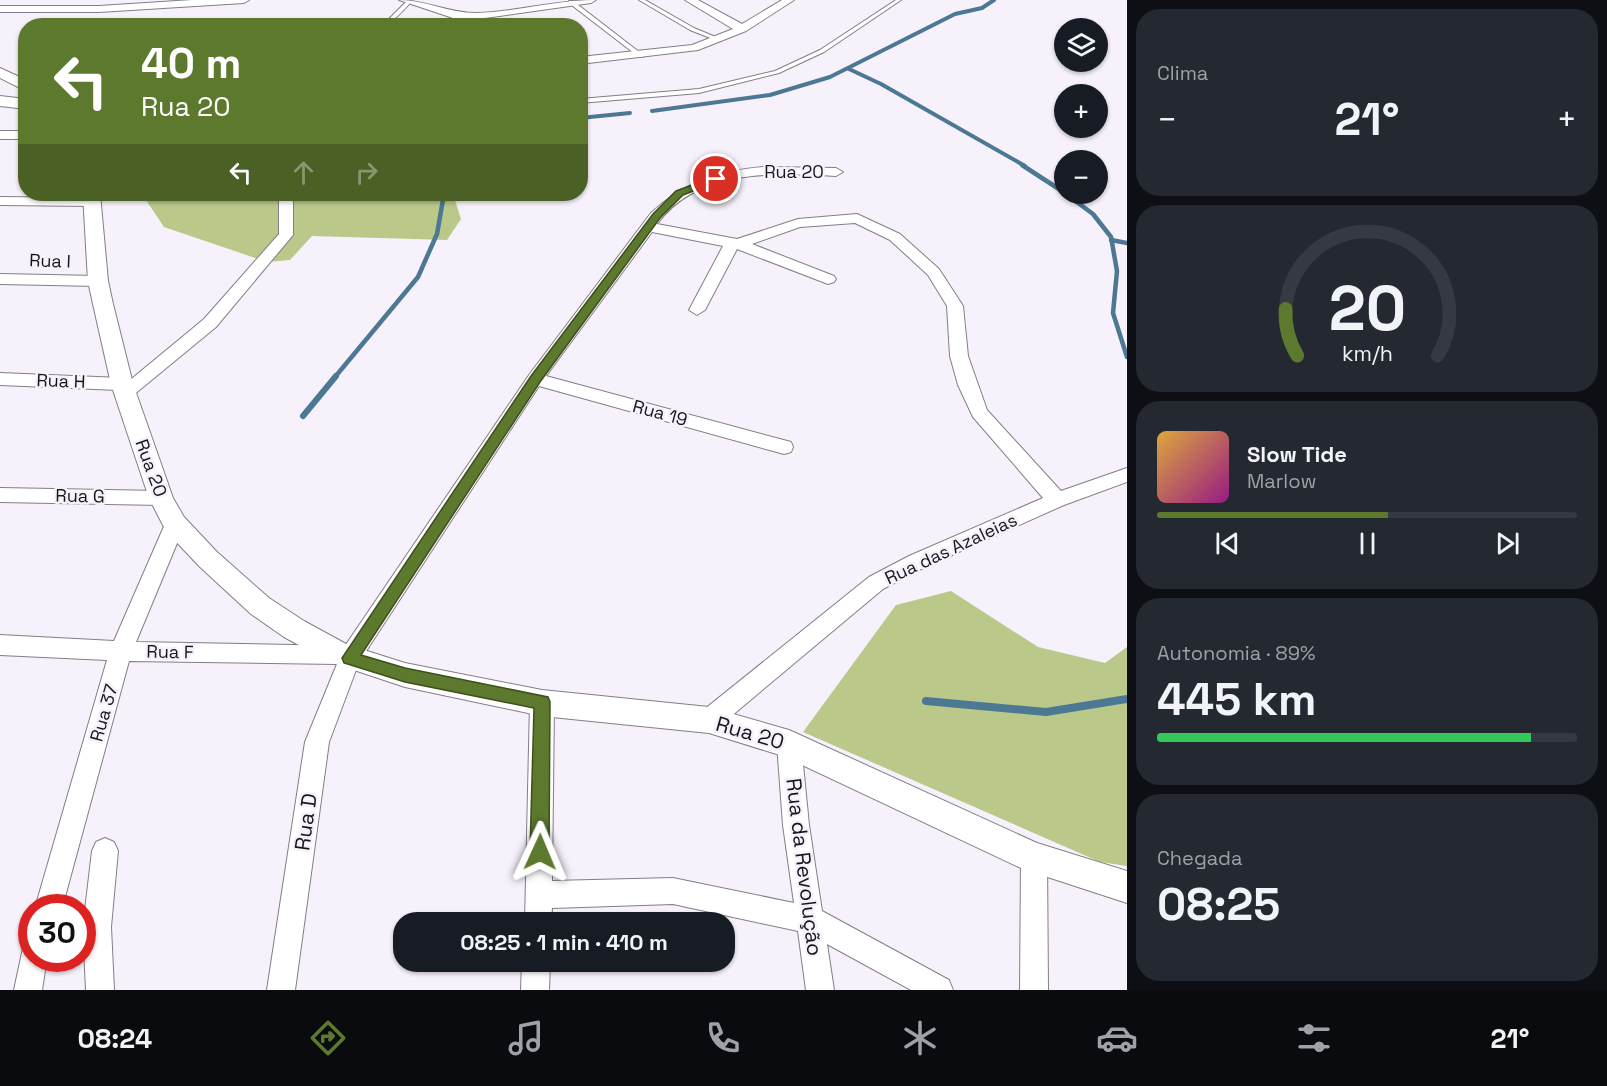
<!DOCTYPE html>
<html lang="pt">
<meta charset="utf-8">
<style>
:root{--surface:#171b24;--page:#242831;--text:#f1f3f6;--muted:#9ea1a6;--line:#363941;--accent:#5d792d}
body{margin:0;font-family:"Space Grotesk",sans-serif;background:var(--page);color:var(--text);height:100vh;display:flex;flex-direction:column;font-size:22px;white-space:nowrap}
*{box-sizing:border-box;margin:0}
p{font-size:20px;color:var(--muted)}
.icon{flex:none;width:33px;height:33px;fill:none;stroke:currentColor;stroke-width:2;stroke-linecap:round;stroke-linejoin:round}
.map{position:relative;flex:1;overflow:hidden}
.sheet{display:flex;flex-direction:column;gap:9px;padding:9px;background:#0d0f14;width:480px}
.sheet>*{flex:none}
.top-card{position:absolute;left:18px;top:18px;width:570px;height:183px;border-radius:24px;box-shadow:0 2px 4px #0004;background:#5d792d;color:#fff;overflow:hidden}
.buttons{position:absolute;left:1054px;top:18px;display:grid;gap:12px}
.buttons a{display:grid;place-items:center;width:54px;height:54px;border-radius:50%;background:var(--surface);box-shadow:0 2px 4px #0004;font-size:30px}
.speed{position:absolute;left:18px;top:894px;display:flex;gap:12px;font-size:30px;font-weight:700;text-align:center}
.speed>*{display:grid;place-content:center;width:78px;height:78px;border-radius:50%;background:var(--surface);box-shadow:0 2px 4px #0004;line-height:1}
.speed .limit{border:9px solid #d22;background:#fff;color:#111}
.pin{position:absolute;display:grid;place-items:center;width:51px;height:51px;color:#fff;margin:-26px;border:3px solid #fff;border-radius:50%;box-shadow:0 2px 6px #0007}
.me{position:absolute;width:66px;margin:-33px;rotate:1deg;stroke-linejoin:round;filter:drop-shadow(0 0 4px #0008)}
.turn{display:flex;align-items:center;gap:21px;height:126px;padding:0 24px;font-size:27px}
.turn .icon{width:78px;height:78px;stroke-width:2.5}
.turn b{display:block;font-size:42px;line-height:51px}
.lanes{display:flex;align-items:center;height:57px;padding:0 24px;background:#0003;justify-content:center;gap:30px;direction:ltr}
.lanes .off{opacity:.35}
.big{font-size:45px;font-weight:800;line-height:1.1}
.sheet .card{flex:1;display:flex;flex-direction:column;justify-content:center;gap:9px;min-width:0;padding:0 21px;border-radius:24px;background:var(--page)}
.sheet .dial{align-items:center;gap:0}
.dial svg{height:156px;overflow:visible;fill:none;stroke:var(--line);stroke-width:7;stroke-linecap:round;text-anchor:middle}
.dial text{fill:var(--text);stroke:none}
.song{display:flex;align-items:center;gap:18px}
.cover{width:72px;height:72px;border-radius:9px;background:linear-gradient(135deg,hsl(40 70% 55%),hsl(310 70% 35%))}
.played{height:6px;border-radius:3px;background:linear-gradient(90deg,var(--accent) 55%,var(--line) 55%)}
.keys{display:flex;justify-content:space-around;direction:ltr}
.heat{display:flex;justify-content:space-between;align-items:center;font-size:33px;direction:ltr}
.charge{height:9px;border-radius:4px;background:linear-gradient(90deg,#34c759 89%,var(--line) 0)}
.trip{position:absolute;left:393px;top:912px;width:342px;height:60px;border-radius:24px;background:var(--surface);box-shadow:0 2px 4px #0004;font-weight:800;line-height:60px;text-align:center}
.tabs{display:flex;height:96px;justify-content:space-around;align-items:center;background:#090b0e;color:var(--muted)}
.tabs .icon{width:42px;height:42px}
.tabs .on{color:var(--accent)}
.tabs b{font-size:27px;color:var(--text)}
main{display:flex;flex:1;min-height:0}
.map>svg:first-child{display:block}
</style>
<main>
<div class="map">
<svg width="1127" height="990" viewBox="0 0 1127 990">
<rect width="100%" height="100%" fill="#f6f1fb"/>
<g fill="#bac98a">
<polygon points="154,194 453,194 461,219 447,240 312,236 290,260 267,262 164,227 146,200"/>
<polygon points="951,591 1038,647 1105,663 1127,647 1127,866 1100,862 803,732 896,605"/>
</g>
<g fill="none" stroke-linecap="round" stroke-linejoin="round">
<g stroke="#4c7893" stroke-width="4">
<polyline points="849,69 881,84 1025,166"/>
<polyline points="652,111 770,95 830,77 955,14 982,8 994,0"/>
<polyline points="580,118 630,113"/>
</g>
<g stroke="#4c7893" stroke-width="4.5">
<polyline points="1022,165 1065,193"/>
<polyline points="1066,194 1093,214 1111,237 1117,271 1113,313 1127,357"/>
<polyline points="1111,240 1127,243"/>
<polyline points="335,377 418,277 437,234 444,194"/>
</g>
<polyline stroke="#4c7893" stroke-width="6" points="303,416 336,376"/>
<polyline stroke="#4c7893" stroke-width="8" points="926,701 1046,712 1127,699"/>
<g stroke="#827e87" stroke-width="2">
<g id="service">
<polygon points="639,0 645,0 694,28 723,40 718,41 690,30"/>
<polygon points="896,0 901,0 824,52 779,73 699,93 580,103 580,99 699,89 775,71 820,50"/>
<path d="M407 1 411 2C400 14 391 26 374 26L388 20Z"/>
<polygon points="569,1 573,1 643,55 643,57 639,57 569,3"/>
</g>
</g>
<g stroke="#827e87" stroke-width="2">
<g id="minor">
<polygon points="192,0 249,0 244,3 99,12 0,12 0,6 99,6"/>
<path d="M399 0C425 0 449 13 476 13 516 12 556 0 596 0L591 3 478 19 453 18Z"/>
<polygon points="685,0 698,0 742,24 782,0 794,0 746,31 698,50 580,64 580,57 692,45 733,29"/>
<rect x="0" y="131" width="26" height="8"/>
<path d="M763 167 836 168 843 172 836 176C774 173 698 168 657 224L737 239 798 219 857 214 900 234 939 269 963 306 968 356 987 410 1061 491 1127 468V482L1064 505 923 568 883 589 717 728 709 731 701 728 697 720 701 712 869 577 909 556 1043 498 973 417 958 385 950 356 947 306 928 275 890 240 855 223 800 227 752 244 834 276 836 279 834 282 828 284 737 249 705 310 697 315 689 310 723 246 652 232 546 376 791 442 793 447 791 452 784 454 539 386 359 662 329 742 295 990H267L305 742 337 664 129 661 62 908H35L107 660 0 655V635L114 641 165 524 168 519 175 516 182 519 185 524 136 642 345 646 529 375 651 213C684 182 719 171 763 167Z"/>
<polygon points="271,194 287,194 293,199 293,235 216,327 131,397 119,397 116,393 118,390 0,385 0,373 122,378 129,381 204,319 279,234 279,201"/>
<polygon points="0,197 92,198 99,202 92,206 0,205"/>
<polygon points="0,274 98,276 106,281 98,286 0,284"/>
<polygon points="0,488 161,491 168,493 171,498 168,503 161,505 0,502"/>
<polygon points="542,693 550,696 554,703 552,881 673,878 794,903 783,825 777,744 781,736 789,733 797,736 801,744 809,825 822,911 949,980 953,990 911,990 827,944 834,990 806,990 798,931 673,904 552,908 551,922 525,922 530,703 534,696"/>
<polygon points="105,838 114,842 118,851 111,927 114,990 86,990 83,927 92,851 96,842"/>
<polygon points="1034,845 1043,849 1047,858 1048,990 1020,990 1021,858 1025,849"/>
<polygon points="32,945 32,958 47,958 42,990 14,990 23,948"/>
<polygon points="522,962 550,962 549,990 521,990"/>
</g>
</g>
<g stroke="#827e87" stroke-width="2">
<g id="tertiary">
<polygon points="0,68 26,80 26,91 0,78"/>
<polygon points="0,96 26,99 26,109 0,106"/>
<polygon points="83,194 100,194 108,281 113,304 133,384 173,498 184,517 217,552 269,598 304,621 348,645 405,663 542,690 709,707 789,730 1037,843 1127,871 1127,903 1023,869 783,756 709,733 542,716 405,687 330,662 284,637 251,614 199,566 166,531 149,498 111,384 93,304 88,281"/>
</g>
</g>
<use href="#service" fill="#fff" fill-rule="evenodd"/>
<use href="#minor" fill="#fff" fill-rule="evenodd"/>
<use href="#tertiary" fill="#fff" fill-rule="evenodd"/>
</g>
<polygon fill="#5d792d" stroke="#3c4f1d" stroke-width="1.5" points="716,176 719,177 719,181 683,195 660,218 540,382 361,655 405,668 548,697 550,702 549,852 546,859 540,861 533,859 530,852 534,708 405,682 344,663 342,658 531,376 653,214 676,191"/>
<g text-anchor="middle" stroke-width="5" stroke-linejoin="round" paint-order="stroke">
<g font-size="18" fill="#18161a" stroke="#f6f1fb">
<text x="794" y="178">Rua 20</text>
<text transform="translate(50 261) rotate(2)" y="6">Rua I</text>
<text transform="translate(61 381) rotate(2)" y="6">Rua H</text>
<text transform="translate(660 413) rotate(15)" y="6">Rua 19</text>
<text transform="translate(151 468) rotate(70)" y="6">Rua 20</text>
<text transform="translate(80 496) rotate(1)" y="6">Rua G</text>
<text transform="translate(951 549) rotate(-25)" y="6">Rua das Azaleias</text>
<text transform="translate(170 652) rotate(1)" y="6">Rua F</text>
<text transform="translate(104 713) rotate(-74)" y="6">Rua 37</text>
</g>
<g font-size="21" fill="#18161a" stroke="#f6f1fb">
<text transform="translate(750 733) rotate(16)" y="7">Rua 20</text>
<text transform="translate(306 822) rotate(-82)" y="7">Rua D</text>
<text transform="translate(804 867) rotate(83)" y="7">Rua da Revolução</text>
</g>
</g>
</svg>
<div class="buttons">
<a><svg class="icon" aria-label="layers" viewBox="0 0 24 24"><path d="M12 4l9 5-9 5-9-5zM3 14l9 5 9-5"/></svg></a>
<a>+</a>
<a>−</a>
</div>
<div class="speed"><div class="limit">30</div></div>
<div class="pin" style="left:716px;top:179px;background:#d93025"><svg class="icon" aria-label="arrive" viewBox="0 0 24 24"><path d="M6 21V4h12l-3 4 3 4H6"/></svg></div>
<svg class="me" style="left:540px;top:852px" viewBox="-20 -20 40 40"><path d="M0-17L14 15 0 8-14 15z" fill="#5d792d" stroke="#fff" stroke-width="4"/></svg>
<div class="trip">08:25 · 1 min · 410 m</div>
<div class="top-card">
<div class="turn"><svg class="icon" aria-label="left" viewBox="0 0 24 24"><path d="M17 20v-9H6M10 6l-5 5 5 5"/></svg><div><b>40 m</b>Rua 20</div></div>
<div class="lanes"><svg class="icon" aria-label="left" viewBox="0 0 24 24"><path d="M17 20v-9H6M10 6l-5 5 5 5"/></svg><svg class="icon off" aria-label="ahead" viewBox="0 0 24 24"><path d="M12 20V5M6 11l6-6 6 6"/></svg><svg class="icon off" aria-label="right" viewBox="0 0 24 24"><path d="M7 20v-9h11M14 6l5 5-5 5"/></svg></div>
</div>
</div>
<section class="sheet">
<div class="card"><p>Clima</p>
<div class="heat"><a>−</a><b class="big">21°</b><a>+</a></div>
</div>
<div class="card dial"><svg viewBox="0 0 100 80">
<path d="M14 69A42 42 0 1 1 86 69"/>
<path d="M14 69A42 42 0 0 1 8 45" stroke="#5d792d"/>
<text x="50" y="56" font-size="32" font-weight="700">20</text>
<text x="50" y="72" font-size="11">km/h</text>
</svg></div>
<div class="card">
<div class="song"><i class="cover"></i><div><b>Slow Tide</b><p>Marlow</p></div></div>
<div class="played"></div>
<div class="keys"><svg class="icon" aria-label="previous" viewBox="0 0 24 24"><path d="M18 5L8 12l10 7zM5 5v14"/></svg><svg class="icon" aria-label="pause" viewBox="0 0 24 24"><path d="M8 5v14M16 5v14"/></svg><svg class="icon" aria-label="next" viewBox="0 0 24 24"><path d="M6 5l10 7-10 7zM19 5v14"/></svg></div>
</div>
<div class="card"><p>Autonomia · 89%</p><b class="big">445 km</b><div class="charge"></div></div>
<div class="card"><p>Chegada</p><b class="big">08:25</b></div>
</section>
</main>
<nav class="tabs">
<b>08:24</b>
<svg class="icon on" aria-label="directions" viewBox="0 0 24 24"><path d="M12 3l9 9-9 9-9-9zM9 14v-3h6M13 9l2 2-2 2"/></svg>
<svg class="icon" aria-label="music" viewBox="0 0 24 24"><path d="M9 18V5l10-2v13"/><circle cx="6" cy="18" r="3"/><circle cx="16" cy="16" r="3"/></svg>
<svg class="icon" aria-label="phone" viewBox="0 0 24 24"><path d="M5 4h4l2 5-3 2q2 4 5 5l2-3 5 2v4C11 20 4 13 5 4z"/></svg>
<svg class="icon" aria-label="climate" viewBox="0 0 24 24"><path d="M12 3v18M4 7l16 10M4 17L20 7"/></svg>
<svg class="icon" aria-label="car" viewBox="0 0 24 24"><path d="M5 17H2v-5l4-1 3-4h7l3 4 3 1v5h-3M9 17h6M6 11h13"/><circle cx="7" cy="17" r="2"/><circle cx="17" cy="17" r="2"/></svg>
<svg class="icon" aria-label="filters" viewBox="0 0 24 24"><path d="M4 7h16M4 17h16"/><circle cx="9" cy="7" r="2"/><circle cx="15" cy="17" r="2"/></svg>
<b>21°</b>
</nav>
